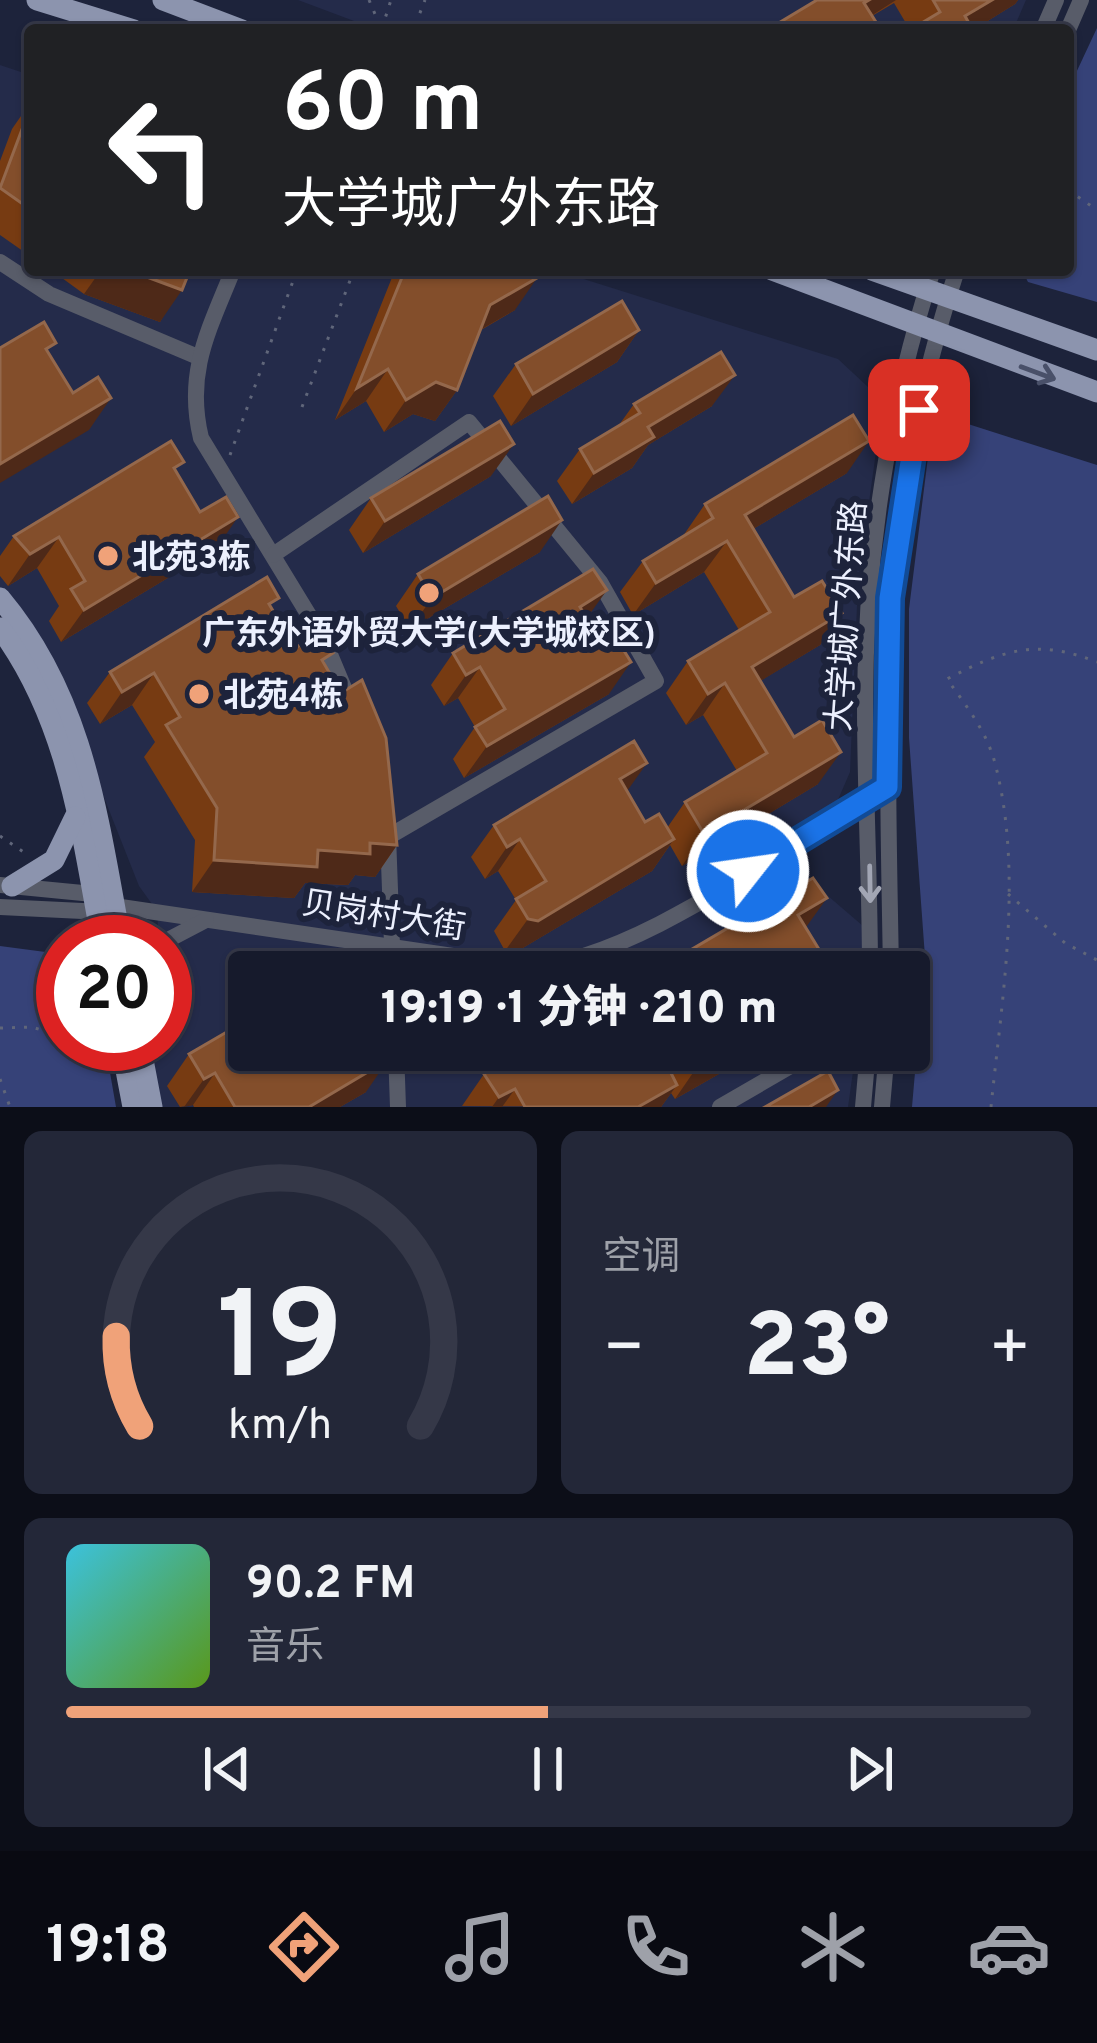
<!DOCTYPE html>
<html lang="zh">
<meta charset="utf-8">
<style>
:root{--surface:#161a2c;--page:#232738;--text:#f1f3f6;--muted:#9ea1a9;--line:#353848;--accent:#f0a279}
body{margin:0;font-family:Overpass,"Noto Sans SC",sans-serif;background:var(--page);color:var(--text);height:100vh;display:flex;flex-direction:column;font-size:45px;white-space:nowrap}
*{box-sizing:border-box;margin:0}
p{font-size:39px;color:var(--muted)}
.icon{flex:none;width:66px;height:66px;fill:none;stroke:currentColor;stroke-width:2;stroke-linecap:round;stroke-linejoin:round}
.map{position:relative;height:1107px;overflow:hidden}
.details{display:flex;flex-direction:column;gap:24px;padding:24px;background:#0c0e18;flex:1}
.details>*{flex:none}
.top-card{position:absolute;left:24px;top:24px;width:1050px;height:252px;border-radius:12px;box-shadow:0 3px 9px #0004,0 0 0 3px var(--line);background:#202124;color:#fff;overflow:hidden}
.speed{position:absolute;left:36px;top:915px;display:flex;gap:24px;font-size:60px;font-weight:700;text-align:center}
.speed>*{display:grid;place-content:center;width:156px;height:156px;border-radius:50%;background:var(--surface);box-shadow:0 3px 9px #0004,0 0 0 3px var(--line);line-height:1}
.speed .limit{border:18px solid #d22;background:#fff;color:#111}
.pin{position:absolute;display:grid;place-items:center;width:102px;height:102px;color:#fff;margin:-51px;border-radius:24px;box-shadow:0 6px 18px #0006}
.me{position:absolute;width:132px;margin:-66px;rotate:60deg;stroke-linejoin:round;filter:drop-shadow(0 0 9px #0008)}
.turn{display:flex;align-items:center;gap:42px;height:252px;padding:0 60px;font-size:54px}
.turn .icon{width:156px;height:156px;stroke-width:2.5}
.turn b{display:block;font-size:84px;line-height:102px}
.big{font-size:90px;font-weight:800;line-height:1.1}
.details .tile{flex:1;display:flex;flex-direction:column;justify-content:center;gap:18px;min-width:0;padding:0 42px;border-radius:18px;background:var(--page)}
.details .dial{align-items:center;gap:0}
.dial svg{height:312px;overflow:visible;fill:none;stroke:var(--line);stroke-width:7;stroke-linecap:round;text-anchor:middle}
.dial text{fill:var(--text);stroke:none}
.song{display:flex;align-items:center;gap:36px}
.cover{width:144px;height:144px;border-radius:18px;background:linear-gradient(135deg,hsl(190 70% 55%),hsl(90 70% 35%))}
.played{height:12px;border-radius:6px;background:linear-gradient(90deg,var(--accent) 50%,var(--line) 50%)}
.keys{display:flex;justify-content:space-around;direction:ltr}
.heat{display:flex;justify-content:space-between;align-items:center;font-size:66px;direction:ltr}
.details .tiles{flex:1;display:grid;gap:24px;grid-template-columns:1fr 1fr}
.tile:last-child{grid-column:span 2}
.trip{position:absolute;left:228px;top:951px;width:702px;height:120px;border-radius:12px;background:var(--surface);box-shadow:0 3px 9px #0004,0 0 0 3px var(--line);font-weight:800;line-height:120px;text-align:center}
.menu{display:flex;height:192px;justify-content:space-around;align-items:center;background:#090a12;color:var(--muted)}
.menu .icon{width:84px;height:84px}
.menu .current{color:var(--accent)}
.menu b{font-size:54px;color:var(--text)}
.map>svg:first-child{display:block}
</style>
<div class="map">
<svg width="1097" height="1107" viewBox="0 0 1097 1107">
<rect width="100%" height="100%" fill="#1d233b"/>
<g fill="#242b4a">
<polygon points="298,0 1026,0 1013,30 378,30"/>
<polygon points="0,65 30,75 30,270 555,270 838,359 883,401 858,582 850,772 837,802 778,842 792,865 863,926 862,972 249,972 249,1050 856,1050 848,1107 159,1107 147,1044 165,1044 165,942 159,942 157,911 139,886 49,658 0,605"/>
</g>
<g fill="#364278">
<polygon points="1097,28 1097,302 1028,282 1022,270 1068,270 1068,90"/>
<polygon points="968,424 1097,465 1097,1107 912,1107 925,957 909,738 909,609 929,449"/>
<polygon points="0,946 53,953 63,961 63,1044 105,1044 116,1107 0,1107"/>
</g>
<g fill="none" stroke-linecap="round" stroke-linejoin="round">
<g stroke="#60667a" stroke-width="3" stroke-dasharray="3 9" stroke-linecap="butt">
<polyline points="369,0 381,28"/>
<polyline points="382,28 391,0"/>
<polyline points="382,29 414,28 425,0"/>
<polyline points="1068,190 1097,210"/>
<polyline points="302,407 354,270"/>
<polyline points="230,455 297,270"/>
<polyline points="0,836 28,855"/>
<polyline points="1008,894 1065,943 1097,960"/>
<polyline points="0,1028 32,1027 63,1037"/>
<polyline points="0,1079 10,1107"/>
<path d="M991 1107C1002 998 1023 875 996 767 988 733 967 707 947 679 1003 650 1036 638 1097 662"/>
</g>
<g stroke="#585c69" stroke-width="16">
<polyline points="1043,30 1056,0"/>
<polyline points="1068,30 1081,0"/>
<polyline points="0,262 49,294 198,357"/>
<path d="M233 270C209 330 185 372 201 438L324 640 352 707"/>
<polyline points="273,555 469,422 600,582 656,681 388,837"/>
<polyline points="388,835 393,972"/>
<path d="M0 885 93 894 114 906 522 966C626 969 794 839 887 787"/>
<polyline points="0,907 103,912"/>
<polyline points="164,942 206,920"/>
<path d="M870 972C870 883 865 794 865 705 865 560 888 407 933 270"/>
<path d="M891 972C887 721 876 514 957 270"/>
<polyline points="396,1050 398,1107"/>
<polyline points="720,1107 818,1050"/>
<polyline points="863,1107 868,1050"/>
<polyline points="882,1107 887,1050"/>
</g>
<g stroke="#8c94ae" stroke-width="21">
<polyline points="37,0 134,30"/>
<polyline points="163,0 242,30"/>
<polyline points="772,270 1097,392"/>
<polyline points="872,270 1097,350"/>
<path d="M0 598C84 698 98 818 121 942"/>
<path d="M0 628C69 721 81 831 102 942"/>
<polyline points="12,886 54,860 75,817"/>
<polyline points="121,1044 133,1107"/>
<polyline points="140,1044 152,1107"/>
</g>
</g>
<g fill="#773b12">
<polygon points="816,0 1018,0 1015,4 973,30 910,30 894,3 872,16"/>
<polygon points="30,103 30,256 0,235 0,161 12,129"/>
<polygon points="51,270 190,270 160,322 84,294"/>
<polygon points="395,270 517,270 515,310 481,330 457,390 435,421 413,414 384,432 366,401 335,420"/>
<polygon points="639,330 617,362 511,426 493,396 516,364"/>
<polygon points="634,404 712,406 648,445 632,468 572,504 557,481 580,449 619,425"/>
<polygon points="176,472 216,549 61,642 49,621 59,606 37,568 8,586 0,576 0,556 14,536"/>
<polygon points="847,473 753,529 794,597 842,613 820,645 760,681 818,784 682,866 670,845 652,871 516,952 505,951 494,931 516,900 498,871 485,879 471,857 494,825 627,791 645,822 667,828 685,802 737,771 703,715 686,725 666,693 688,661 739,630 704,572 633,615 620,592 643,561 683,536 705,504"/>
<polygon points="491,476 363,553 349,530 371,498"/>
<polygon points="540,552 410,629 396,606 418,574"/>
<polygon points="272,608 295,648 325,666 397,845 375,877 355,875 348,885 305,883 294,898 192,892 195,840 144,757 155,742 132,705 100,724 87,703 110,672"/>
<polygon points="587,619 609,694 464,778 453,759 475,727 458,698 444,706 431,685 453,653"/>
<polygon points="682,1050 761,1050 675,1099 671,1093 661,1107 462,1106 484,1074 669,1069"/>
<polygon points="189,1054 366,1092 340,1107 194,1107 193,1105 180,1107 167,1086"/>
</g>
<g fill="#4e2918">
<polygon points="869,0 896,0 849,30 864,3"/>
<polygon points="992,0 1018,0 1015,4 973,30 955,30 965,16"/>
<polygon points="101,270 128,270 182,290 160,322 84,294"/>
<polygon points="537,278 515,310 468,337 490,305"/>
<polygon points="639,330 617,362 511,426 533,394"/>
<polygon points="388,369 366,401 335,420 357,388"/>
<polygon points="735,375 712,406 648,445 632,468 572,504 594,473 648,427"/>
<polygon points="436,382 457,390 435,421 413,414 384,432 406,400"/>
<polygon points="111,398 89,430 0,483 0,464"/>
<polygon points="869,441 847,473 728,544 745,515"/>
<polygon points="514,444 491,476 363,553 385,521"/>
<polygon points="238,517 216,549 61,642 84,610"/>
<polygon points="562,520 540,552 410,629 432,598"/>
<polygon points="59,537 37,568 8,586 30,554"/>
<polygon points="727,541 704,572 633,615 656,583"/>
<polygon points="607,590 584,622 580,607"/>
<polygon points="842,613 820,645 734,697 752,667"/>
<polygon points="631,662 609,694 464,778 487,746"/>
<polygon points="480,667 458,698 444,706 466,675"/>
<polygon points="154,673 132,705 100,724 122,692"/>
<polygon points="725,683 703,715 686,725 708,694"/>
<polygon points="841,752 818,784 682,866 704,834"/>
<polygon points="647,763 625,794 620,779"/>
<polygon points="520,839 498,871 485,879 507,847"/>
<polygon points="674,839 652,871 516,952 505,951 528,919"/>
<polygon points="370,843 397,845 375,877 355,875 348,885 305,883 294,898 192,892 214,860"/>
<polygon points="827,898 804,930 798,915"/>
<polygon points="728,1050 761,1050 675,1099 697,1067"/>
<polygon points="388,1060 366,1092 340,1107 309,1107"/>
<polygon points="215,1073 193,1105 184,1107 204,1079"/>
<polygon points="677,1085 661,1107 638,1107"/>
<polygon points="515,1089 502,1107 492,1107 499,1097"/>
<polygon points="838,1090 826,1107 809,1107"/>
</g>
<g fill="#834e2b" stroke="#94684c" stroke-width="3">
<polygon points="817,0 869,0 864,3 881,30 767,30"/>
<polygon points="933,0 992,0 965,16 971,27 970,30 910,30 940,12"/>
<polygon points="30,108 30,209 0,188"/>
<polygon points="128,270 190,270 182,290"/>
<polygon points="405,270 517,270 537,278 490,305 457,390 436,382 406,400 388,369 357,388"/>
<polygon points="622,301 639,330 533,394 516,364"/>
<polygon points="44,322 56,343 46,349 73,393 98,377 111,398 0,464 0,348"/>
<polygon points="721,352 735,375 648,427 654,437 594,473 580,449 640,413 634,404"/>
<polygon points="853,415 869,441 745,515 794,597 822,581 842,613 752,667 794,737 822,720 841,752 704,834 685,802 767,753 725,683 708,694 688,661 770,612 727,541 656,583 643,561 713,518 705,504"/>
<polygon points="500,421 514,444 385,521 371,498"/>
<polygon points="171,441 184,462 174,468 200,512 226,497 238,517 84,610 71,589 85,581 59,537 30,554 14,536"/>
<polygon points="548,496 562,520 432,598 418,574"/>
<polygon points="593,569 607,590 580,607 605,649 618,641 631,662 487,746 475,727 505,709 480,667 466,675 453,653"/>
<polygon points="267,577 279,598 269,604 295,648 321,633 333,653 322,660 341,693 362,680 386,738 397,845 370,843 370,854 318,850 317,867 214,860 217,808 166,725 180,717 154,673 122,692 110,672"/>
<polygon points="634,741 647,763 620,779 645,822 659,814 674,839 538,921 528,919 516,899 546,881 520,839 507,847 494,825"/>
<polygon points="813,878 827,898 798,915 828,964 840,959 847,972 663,972 660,968"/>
<polygon points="249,1019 249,1050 382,1050 388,1060 309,1107 235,1107 215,1073 204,1079 189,1054"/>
<polygon points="525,1050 633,1050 645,1070 664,1059 677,1085 638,1107 525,1107 515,1089 499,1097 484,1074"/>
<polygon points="687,1050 728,1050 697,1067"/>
<polygon points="828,1071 838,1090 809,1107 765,1107"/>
</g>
<defs><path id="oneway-shaft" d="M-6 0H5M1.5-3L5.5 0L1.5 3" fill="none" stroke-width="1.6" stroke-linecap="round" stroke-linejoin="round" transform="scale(3)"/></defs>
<use stroke="#495069" href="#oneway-shaft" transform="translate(1038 373) rotate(20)"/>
<use stroke="#a2a6b4" href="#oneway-shaft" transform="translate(870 884) rotate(89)"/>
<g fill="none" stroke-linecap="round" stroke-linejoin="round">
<g stroke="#114b97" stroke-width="30">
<polyline id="route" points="748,871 887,787 890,598 919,410"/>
</g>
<use href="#route" stroke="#1a73e8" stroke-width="21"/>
</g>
<g fill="#f0a279" stroke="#1d233b" stroke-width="4.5">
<circle cx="108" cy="556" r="12"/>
<circle cx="429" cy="593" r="12"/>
<circle cx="199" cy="694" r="12"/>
</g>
<g text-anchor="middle" stroke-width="12" stroke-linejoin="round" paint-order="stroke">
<g font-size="33" font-weight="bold" fill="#ecf0fe" stroke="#1d233b" text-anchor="start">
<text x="132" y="568">北苑3栋</text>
<text x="429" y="644" text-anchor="middle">广东外语外贸大学(大学城校区)</text>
<text x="223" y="706">北苑4栋</text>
</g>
<g font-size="33" fill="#ecf0fe" stroke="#1d233b">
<text transform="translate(845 616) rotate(-86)" y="12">大学城广外东路</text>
<text transform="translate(384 914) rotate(9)" y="12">贝岗村大街</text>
</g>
</g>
</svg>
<div class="speed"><div class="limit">20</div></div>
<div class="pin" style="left:919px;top:410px;background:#d93025"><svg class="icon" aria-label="arrive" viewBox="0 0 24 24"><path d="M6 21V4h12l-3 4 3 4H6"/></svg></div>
<svg class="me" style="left:748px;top:871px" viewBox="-20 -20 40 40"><circle r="17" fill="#1a73e8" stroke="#fff" stroke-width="3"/><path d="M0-11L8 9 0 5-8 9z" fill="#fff"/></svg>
<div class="trip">19:19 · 1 分钟 · 210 m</div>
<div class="top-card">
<div class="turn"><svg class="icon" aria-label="left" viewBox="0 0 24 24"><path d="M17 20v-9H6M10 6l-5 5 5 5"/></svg><div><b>60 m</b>大学城广外东路</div></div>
</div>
</div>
<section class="details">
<div class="tiles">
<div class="tile dial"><svg viewBox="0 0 100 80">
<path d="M14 69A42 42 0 1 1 86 69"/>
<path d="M14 69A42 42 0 0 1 8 46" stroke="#f0a279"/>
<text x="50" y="56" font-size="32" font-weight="700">19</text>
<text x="50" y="72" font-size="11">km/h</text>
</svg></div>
<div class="tile"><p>空调</p>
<div class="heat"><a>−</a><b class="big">23°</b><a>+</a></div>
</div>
<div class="tile">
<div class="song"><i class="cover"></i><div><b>90.2 FM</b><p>音乐</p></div></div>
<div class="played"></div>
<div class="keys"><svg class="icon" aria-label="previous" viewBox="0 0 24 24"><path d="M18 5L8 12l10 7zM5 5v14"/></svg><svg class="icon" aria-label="pause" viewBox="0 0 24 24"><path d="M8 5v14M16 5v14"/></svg><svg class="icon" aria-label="next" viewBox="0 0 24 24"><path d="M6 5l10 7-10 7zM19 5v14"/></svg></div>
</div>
</div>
</section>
<nav class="menu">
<b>19:18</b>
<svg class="icon current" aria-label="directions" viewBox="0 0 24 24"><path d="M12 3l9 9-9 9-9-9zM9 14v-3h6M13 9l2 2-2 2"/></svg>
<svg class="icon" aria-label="music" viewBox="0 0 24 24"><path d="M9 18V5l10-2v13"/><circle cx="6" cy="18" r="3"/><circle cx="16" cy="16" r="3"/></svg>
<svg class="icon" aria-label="phone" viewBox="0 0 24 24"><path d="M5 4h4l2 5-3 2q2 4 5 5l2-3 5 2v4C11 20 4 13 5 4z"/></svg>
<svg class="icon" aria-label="climate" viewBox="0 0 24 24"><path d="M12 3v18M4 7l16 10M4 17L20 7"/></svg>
<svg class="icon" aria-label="car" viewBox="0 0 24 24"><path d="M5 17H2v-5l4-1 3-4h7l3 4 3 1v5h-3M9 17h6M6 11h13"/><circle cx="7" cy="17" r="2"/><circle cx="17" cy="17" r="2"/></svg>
</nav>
